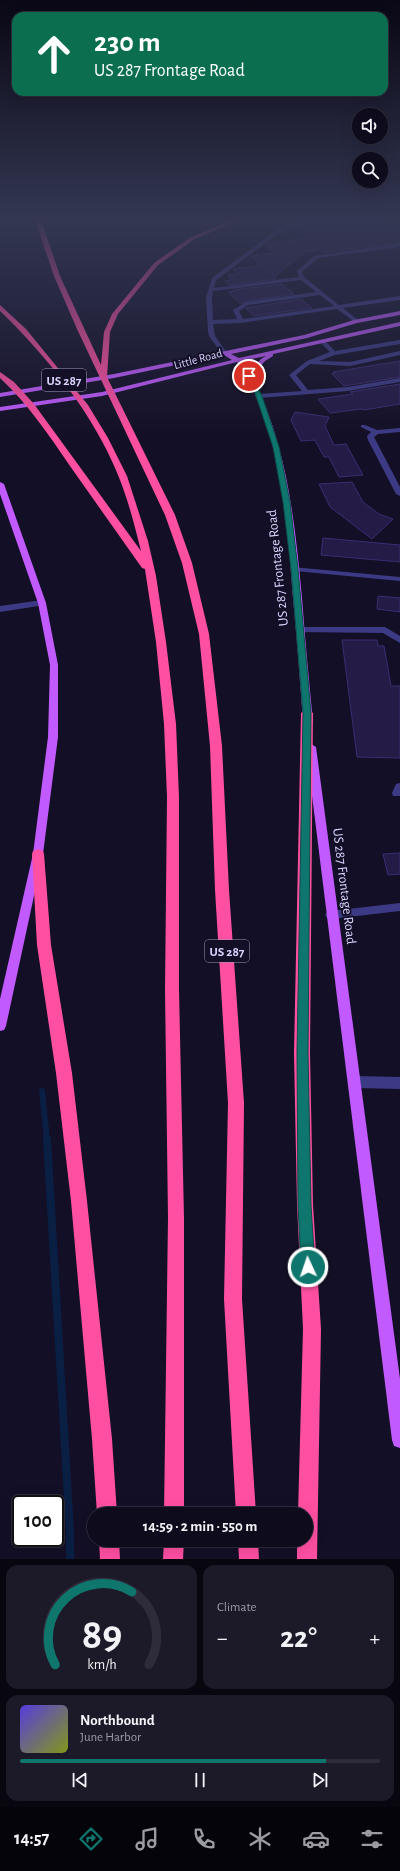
<!DOCTYPE html>
<meta charset="utf-8">
<style>
:root{--surface:#0e0b1c;--page:#1c1929;--text:#f1f3f6;--muted:#9b9ba3;--line:#2e2b3b;--accent:#0f766e}
body{margin:0;font-family:"Alegreya Sans",sans-serif;background:var(--page);color:var(--text);height:100vh;display:flex;flex-direction:column;font-size:15px;white-space:nowrap}
*{box-sizing:border-box;margin:0}
p{font-size:13px;color:var(--muted)}
.icon{flex:none;width:22px;height:22px;fill:none;stroke:currentColor;stroke-width:2;stroke-linecap:round;stroke-linejoin:round}
.map{position:relative;height:1559px;overflow:hidden}
.details{display:flex;flex-direction:column;gap:6px;padding:6px;background:#08060f;flex:1}
.details>*{flex:none}
.hud{position:absolute;left:12px;top:12px;width:376px;height:84px;border-radius:12px;box-shadow:0 4px 16px #0002,0 0 0 1px var(--line);background:#0b6e4f;color:#fff;overflow:hidden}
.tools{position:absolute;left:352px;top:108px;display:grid;gap:8px}
.tools a{display:grid;place-items:center;width:36px;height:36px;border-radius:50%;background:var(--surface);box-shadow:0 4px 16px #0002,0 0 0 1px var(--line);font-size:20px}
.speed{position:absolute;left:12px;top:1495px;display:flex;gap:8px;font-size:20px;font-weight:700;text-align:center}
.speed>*{display:grid;place-content:center;width:52px;height:52px;border-radius:50%;background:var(--surface);box-shadow:0 4px 16px #0002,0 0 0 1px var(--line);line-height:1}
.speed .limit{border:2px solid #111;border-radius:6px;background:#fff;color:#111}
.pin{position:absolute;display:grid;place-items:center;width:34px;height:34px;color:#fff;margin:-17px;border:2px solid #fff;border-radius:50%;box-shadow:0 1px 4px #0007}
.me{position:absolute;width:44px;margin:-22px;rotate:357deg;stroke-linejoin:round;filter:drop-shadow(0 0 3px #0008)}
.turn{display:flex;align-items:center;gap:14px;height:84px;padding:0 16px;font-size:18px}
.turn .icon{width:52px;height:52px;stroke-width:2.5}
.turn b{display:block;font-size:28px;line-height:34px}
.big{font-size:30px;font-weight:700;line-height:1.1}
.details .widget{flex:1;display:flex;flex-direction:column;justify-content:center;gap:6px;min-width:0;padding:0 14px;border-radius:12px;background:var(--page)}
.details .dial{align-items:center;gap:0}
.dial svg{height:104px;overflow:visible;fill:none;stroke:var(--line);stroke-width:7;stroke-linecap:round;text-anchor:middle}
.dial text{fill:var(--text);stroke:none}
.song{display:flex;align-items:center;gap:12px}
.cover{width:48px;height:48px;border-radius:6px;background:linear-gradient(135deg,hsl(250 70% 55%),hsl(70 70% 35%))}
.played{height:4px;border-radius:2px;background:linear-gradient(90deg,var(--accent) 85%,var(--line) 85%)}
.keys{display:flex;justify-content:space-around;direction:ltr}
.heat{display:flex;justify-content:space-between;align-items:center;font-size:22px;direction:ltr}
.details .tiles{flex:1;display:grid;gap:6px;grid-template-columns:1fr 1fr}
.widget:last-child{grid-column:span 2}
.trip{position:absolute;left:87px;top:1507px;width:226px;height:40px;border-radius:20px;background:var(--surface);box-shadow:0 4px 16px #0002,0 0 0 1px var(--line);font-weight:700;line-height:40px;text-align:center}
.menu{display:flex;height:64px;justify-content:space-around;align-items:center;background:#06040b;color:var(--muted)}
.menu .icon{width:28px;height:28px}
.menu .on{color:var(--accent)}
.menu b{font-size:18px;color:var(--text)}
.map>svg:first-child{display:block}
</style>
<div class="map">
<svg width="400" height="1559" viewBox="0 0 400 1559">
<rect width="100%" height="100%" fill="#130f26"/>
<g fill="none" stroke-linecap="round" stroke-linejoin="round">
<polyline stroke="#0a1f44" stroke-width="6" points="42,1091 47,1140"/>
<polyline stroke="#0a1f44" stroke-width="8" points="47,1139 70,1532 70,1559"/>
</g>
<g fill="#241b47" stroke="#3b2d73">
<polygon points="337,220 376,220 386,228 400,226 400,242 327,252 317,250 305,252 274,277 276,279 229,285 225,281 231,280 228,275 238,274 233,269 260,266 251,256 275,253 266,245 267,244 310,238 297,226"/>
<polygon points="282,284 294,294 246,301 241,304 228,292 235,291 234,290"/>
<polygon points="301,299 312,308 254,316 246,308"/>
<polygon points="400,361 400,377 344,386 332,374 335,373 333,372"/>
<polygon points="400,384 400,404 364,410 362,409 330,413 318,399 353,394 350,392"/>
<polygon points="295,412 329,417 325,426 334,445 346,444 363,475 339,477 329,457 324,457 315,440 301,441 291,420"/>
<polygon points="352,482 363,502 379,514 393,519 372,539 330,507 319,484"/>
<polygon points="323,538 400,545 400,562 321,555"/>
<polygon points="378,596 400,598 400,612 377,609"/>
<polygon points="342,640 377,640 378,646 384,646 391,686 400,686 400,758 357,757"/>
<polygon points="400,853 400,874 388,875 383,854"/>
</g>
<g fill="none" stroke-linecap="round" stroke-linejoin="round">
<g fill="#3d3a85" fill-rule="evenodd">
<path d="M307 220H314L286 228 216 280 214 288 299 277 297 271 314 256 400 243V247L318 258 302 272 304 277 339 305 400 296V300L343 308 358 320 359 321 356 323 337 309 241 323 213 324 215 336 227 353 222 354 209 336 208 331 206 298 212 278 282 226ZM301 280 316 292 246 302 233 310 237 319 213 320 212 298 213 291ZM320 295 334 306 243 319 239 311 248 305Z"/>
<polygon points="400,340 400,344 335,355 319,361 350,362 400,351 400,355 350,366 310,364 296,375 308,390 348,387 400,378 400,382 348,391 259,398 256,396 259,394 302,391 289,375 307,361 330,352 321,343 321,341 325,341 335,351"/>
<polygon points="361,425 365,425 377,430 400,428 400,432 378,434 374,437 400,487 400,496 396,494 368,440 367,436 371,432 361,427"/>
<polygon points="292,567 400,577 400,581 295,571 291,569"/>
<polygon points="42,600 46,603 45,605 0,612 0,606"/>
<polygon points="300,627 385,627 400,636 400,643 383,633 297,632 296,630"/>
<polygon points="400,783 400,796 393,796 392,793 396,784"/>
<polygon points="400,903 400,911 331,919 327,918 325,915 327,912 331,911"/>
<polygon points="355,1076 400,1077 400,1089 355,1088 350,1086 349,1082 350,1078"/>
</g>
<g fill="#c25bff" fill-rule="evenodd">
<path d="M400 311V315L357 323 307 338 231 354 239 358 400 322V326L273 354V356L265 361 252 376C287 445 295 522 302 598 305 639 309 681 313 722L308 725 303 722C300 681 297 639 293 598 287 521 281 427 237 362L102 396 0 411V407L102 392 232 360 224 355 114 378 0 397V393L114 374 304 335 354 320ZM266 356 261 359 249 372 242 361Z"/>
<polygon points="0,482 4,484 46,603 58,665 58,737 43,854 6,1026 4,1030 0,1031 0,999 33,854 48,737 50,665 38,603 0,494"/>
<polygon points="311,744 316,747 400,1379 400,1448 394,1446 392,1440 306,747"/>
</g>
<g fill="#ff4fa3" fill-rule="evenodd">
<polygon points="35,220 41,220 60,276 101,365 104,332 112,314 154,263 191,237 232,220 240,220 195,239 158,265 118,314 110,332 107,377 175,515 192,563 209,634 222,746 229,890 244,1103 242,1299 256,1514 236,1514 224,1299 228,1103 215,890 210,746 199,634 182,563 165,515 77,329 54,276"/>
<path d="M0 305 26 329 88 405 108 438 127 476 148 541 156 576 166 642 176 724 179 797V990L184 1218V1514H164L168 1218 165 990 167 797 164 724 156 642 146 576 145 569 142 568C118 534 94 500 70 466 49 435 28 404 0 378V372L14 382 34 404 141 551C135 527 128 499 118 475 94 415 47 356 0 311Z"/>
<polygon points="307,709 313,713 310,1053 313,1205 321,1329 317,1559 297,1559 297,1540 306,1540 306,1514 298,1514 303,1329 297,1205 294,1053 301,713"/>
<polygon points="38,849 43,851 44,854 51,945 72,1073 87,1201 112,1439 117,1514 97,1514 92,1439 71,1201 56,1073 37,945 32,854 33,851"/>
<polygon points="99,1540 119,1540 120,1559 100,1559"/>
<polygon points="164,1540 184,1540 183,1559 163,1559"/>
<polygon points="238,1540 258,1540 259,1559 239,1559"/>
</g>
</g>
<linearGradient id="sky" x2="0" y2="1"><stop stop-color="#0a0815"/><stop offset="0.5" stop-color="#333752"/><stop offset="1" stop-color="#333752" stop-opacity="0"/></linearGradient>
<rect width="400" height="438" fill="url(#sky)"/>
<polygon fill="#0f766e" stroke="#0a4d48" points="247,375 251,375 262,396 279,447 290,502 298,569 311,713 308,1053 311,1205 315,1267 313,1272 308,1274 303,1272 301,1267 298,1205 297,1053 303,713 291,569 283,502 273,447 256,396"/>
<g text-anchor="middle" stroke-width="4" stroke-linejoin="round" paint-order="stroke">
<g font-size="12" fill="#d9d4ff" stroke="#130f26">
<text transform="translate(198 359) rotate(-15)" y="4">Little Road</text>
</g>
<g fill="#130f26" stroke="#9e99be" stroke-width="1">
<rect x="42" y="369" width="44" height="22" rx="3"/>
<rect x="205" y="940" width="44" height="22" rx="3"/>
</g>
<g font-size="13" font-weight="bold" fill="#d9d4ff">
<text x="64" y="385">US 287</text>
<text x="227" y="956">US 287</text>
</g>
<g font-size="14" fill="#d9d4ff" stroke="#130f26">
<text transform="translate(277 568) rotate(-96)" y="5">US 287 Frontage Road</text>
<text transform="translate(345 886) rotate(83)" y="5">US 287 Frontage Road</text>
</g>
</g>
</svg>
<div class="tools">
<a><svg class="icon" aria-label="sound" viewBox="0 0 24 24"><path d="M4 9h4l5-4v14l-5-4H4zM17 9q2 3 0 6"/></svg></a>
<a><svg class="icon" aria-label="search" viewBox="0 0 24 24"><circle cx="10" cy="10" r="6"/><path d="M15 15l6 6"/></svg></a>
</div>
<div class="speed"><div class="limit">100</div></div>
<div class="pin" style="left:249px;top:376px;background:#d93025"><svg class="icon" aria-label="arrive" viewBox="0 0 24 24"><path d="M6 21V4h12l-3 4 3 4H6"/></svg></div>
<svg class="me" style="left:308px;top:1267px" viewBox="-20 -20 40 40"><circle r="17" fill="#0f766e" stroke="#fff" stroke-width="3"/><path d="M0-11L8 9 0 5-8 9z" fill="#fff"/></svg>
<div class="trip">14:59 · 2 min · 550 m</div>
<div class="hud">
<div class="turn"><svg class="icon" aria-label="ahead" viewBox="0 0 24 24"><path d="M12 20V5M6 11l6-6 6 6"/></svg><div><b>230 m</b>US 287 Frontage Road</div></div>
</div>
</div>
<section class="details">
<div class="tiles">
<div class="widget dial"><svg viewBox="0 0 100 80">
<path d="M14 69A42 42 0 1 1 86 69"/>
<path d="M14 69A42 42 0 0 1 73 13" stroke="#0f766e"/>
<text x="50" y="56" font-size="32" font-weight="700">89</text>
<text x="50" y="72" font-size="11">km/h</text>
</svg></div>
<div class="widget"><p>Climate</p>
<div class="heat"><a>−</a><b class="big">22°</b><a>+</a></div>
</div>
<div class="widget">
<div class="song"><i class="cover"></i><div><b>Northbound</b><p>June Harbor</p></div></div>
<div class="played"></div>
<div class="keys"><svg class="icon" aria-label="previous" viewBox="0 0 24 24"><path d="M18 5L8 12l10 7zM5 5v14"/></svg><svg class="icon" aria-label="pause" viewBox="0 0 24 24"><path d="M8 5v14M16 5v14"/></svg><svg class="icon" aria-label="next" viewBox="0 0 24 24"><path d="M6 5l10 7-10 7zM19 5v14"/></svg></div>
</div>
</div>
</section>
<nav class="menu">
<b>14:57</b>
<svg class="icon on" aria-label="directions" viewBox="0 0 24 24"><path d="M12 3l9 9-9 9-9-9zM9 14v-3h6M13 9l2 2-2 2"/></svg>
<svg class="icon" aria-label="music" viewBox="0 0 24 24"><path d="M9 18V5l10-2v13"/><circle cx="6" cy="18" r="3"/><circle cx="16" cy="16" r="3"/></svg>
<svg class="icon" aria-label="phone" viewBox="0 0 24 24"><path d="M5 4h4l2 5-3 2q2 4 5 5l2-3 5 2v4C11 20 4 13 5 4z"/></svg>
<svg class="icon" aria-label="climate" viewBox="0 0 24 24"><path d="M12 3v18M4 7l16 10M4 17L20 7"/></svg>
<svg class="icon" aria-label="car" viewBox="0 0 24 24"><path d="M5 17H2v-5l4-1 3-4h7l3 4 3 1v5h-3M9 17h6M6 11h13"/><circle cx="7" cy="17" r="2"/><circle cx="17" cy="17" r="2"/></svg>
<svg class="icon" aria-label="filters" viewBox="0 0 24 24"><path d="M4 7h16M4 17h16"/><circle cx="9" cy="7" r="2"/><circle cx="15" cy="17" r="2"/></svg>
</nav>
